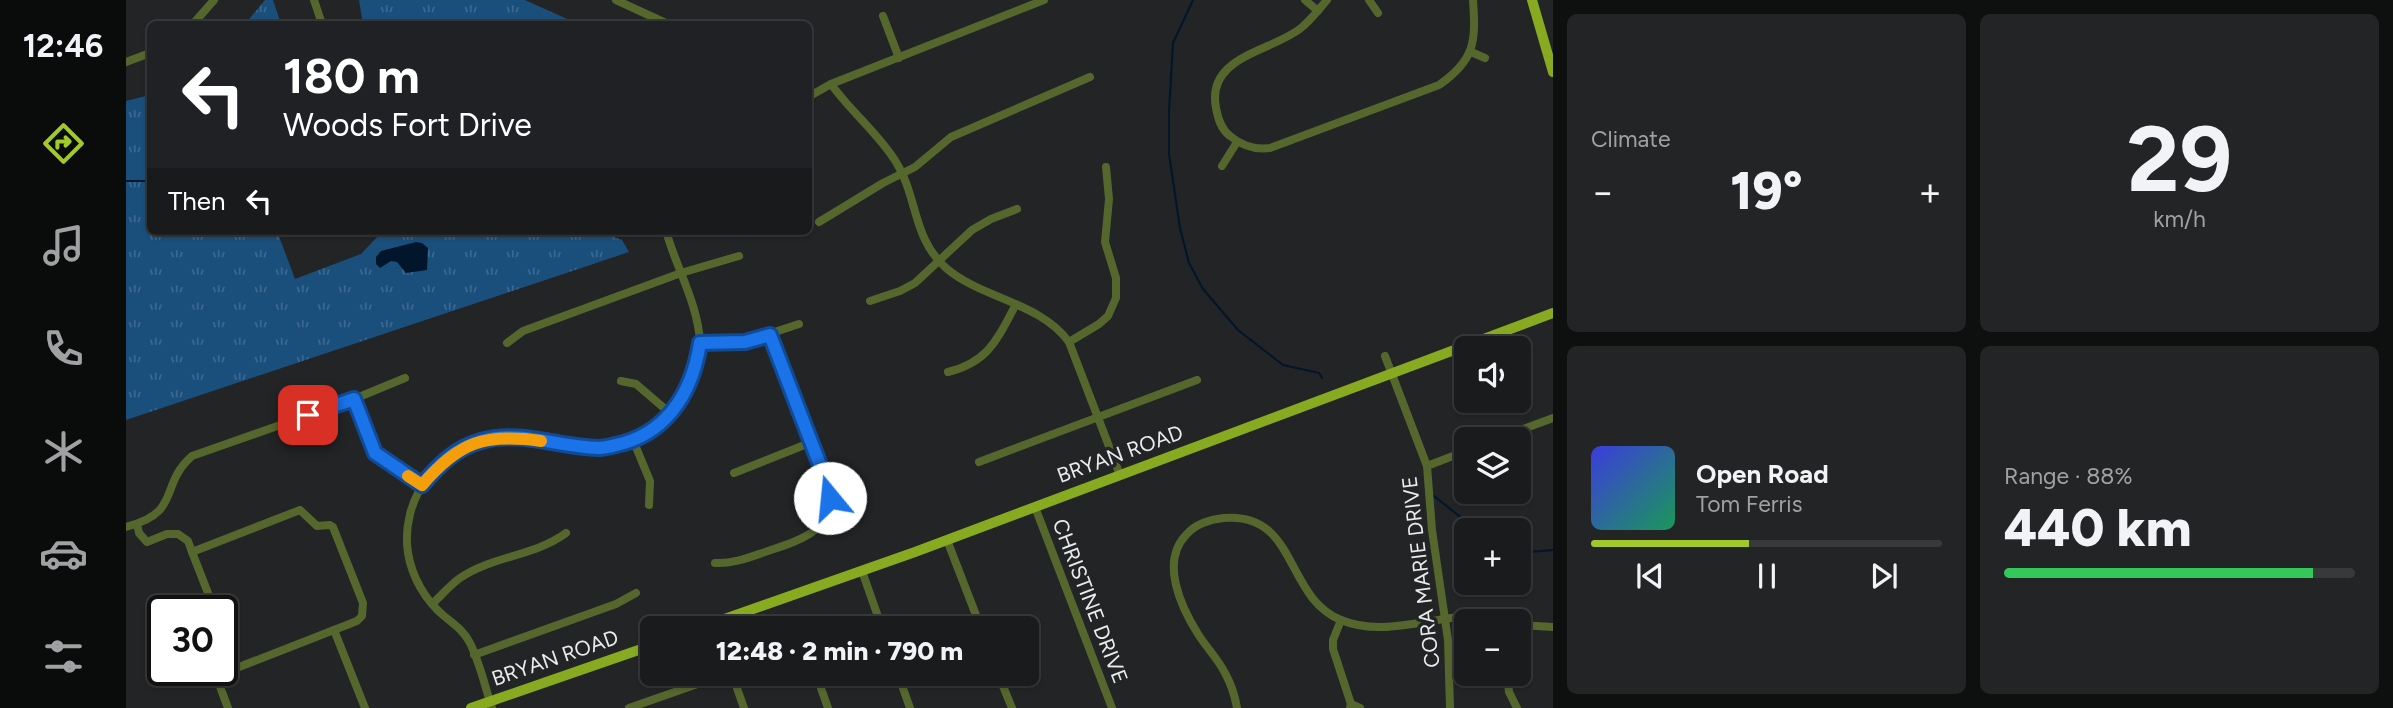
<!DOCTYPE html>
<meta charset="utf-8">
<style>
:root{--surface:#1a1b1c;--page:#232425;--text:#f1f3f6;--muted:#9fa1a3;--line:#38393b;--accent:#a1c92b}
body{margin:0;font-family:Figtree,sans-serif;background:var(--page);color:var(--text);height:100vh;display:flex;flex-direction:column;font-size:26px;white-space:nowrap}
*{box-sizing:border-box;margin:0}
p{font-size:23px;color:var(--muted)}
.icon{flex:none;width:38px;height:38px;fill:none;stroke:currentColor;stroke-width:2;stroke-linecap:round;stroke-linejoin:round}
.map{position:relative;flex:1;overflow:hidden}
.sheet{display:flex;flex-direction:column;gap:14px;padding:14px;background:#0e0f0f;width:840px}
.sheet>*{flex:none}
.hud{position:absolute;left:21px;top:21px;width:665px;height:214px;border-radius:10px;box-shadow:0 2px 5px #0004,0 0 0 2px var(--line);background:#202124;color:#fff;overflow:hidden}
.buttons{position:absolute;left:1328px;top:336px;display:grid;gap:14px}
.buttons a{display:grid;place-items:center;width:77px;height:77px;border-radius:10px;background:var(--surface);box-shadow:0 2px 5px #0004,0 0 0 2px var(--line);font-size:35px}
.speed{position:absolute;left:21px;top:595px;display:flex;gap:14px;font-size:35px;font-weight:700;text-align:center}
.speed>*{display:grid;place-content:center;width:91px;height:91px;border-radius:50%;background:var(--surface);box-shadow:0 2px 5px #0004,0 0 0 2px var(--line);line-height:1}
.speed .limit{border:4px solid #111;border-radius:10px;background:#fff;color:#111}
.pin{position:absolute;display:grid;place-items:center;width:60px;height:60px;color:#fff;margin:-30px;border-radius:14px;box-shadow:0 4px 10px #0006}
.me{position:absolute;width:77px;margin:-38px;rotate:343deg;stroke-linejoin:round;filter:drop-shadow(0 0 5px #0008)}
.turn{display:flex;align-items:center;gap:24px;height:147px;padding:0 21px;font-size:32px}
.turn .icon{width:91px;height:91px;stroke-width:2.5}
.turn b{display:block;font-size:49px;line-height:60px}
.then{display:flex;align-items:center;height:66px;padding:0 21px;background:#0003;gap:14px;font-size:26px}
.big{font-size:52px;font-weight:800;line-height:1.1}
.sheet .tile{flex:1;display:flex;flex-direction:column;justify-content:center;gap:10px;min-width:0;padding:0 24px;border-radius:10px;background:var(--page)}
.sheet .dial{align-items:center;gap:0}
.dial b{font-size:91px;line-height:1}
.song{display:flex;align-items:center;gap:21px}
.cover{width:84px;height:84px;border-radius:10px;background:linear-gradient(135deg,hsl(240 70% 55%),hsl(150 70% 35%))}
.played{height:7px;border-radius:4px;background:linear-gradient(90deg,var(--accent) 45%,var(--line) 45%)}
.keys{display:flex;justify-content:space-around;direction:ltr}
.heat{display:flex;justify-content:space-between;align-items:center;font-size:38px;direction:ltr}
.charge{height:10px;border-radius:5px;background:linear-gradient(90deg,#34c759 88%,var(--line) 0)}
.sheet .tiles{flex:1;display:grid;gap:14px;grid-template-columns:repeat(2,1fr)}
.trip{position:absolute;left:514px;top:616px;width:399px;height:70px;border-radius:10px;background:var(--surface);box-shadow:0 2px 5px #0004,0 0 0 2px var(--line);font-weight:800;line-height:70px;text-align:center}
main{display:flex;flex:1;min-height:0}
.menu{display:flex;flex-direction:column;width:126px;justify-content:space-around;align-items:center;background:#0a0b0b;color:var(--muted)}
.menu .icon{width:49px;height:49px}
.menu .active{color:var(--accent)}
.menu b{font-size:32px;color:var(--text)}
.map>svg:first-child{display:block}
</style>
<main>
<nav class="menu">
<b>12:46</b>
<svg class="icon active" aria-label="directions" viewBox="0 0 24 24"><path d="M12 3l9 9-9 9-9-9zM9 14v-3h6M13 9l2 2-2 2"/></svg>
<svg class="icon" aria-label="music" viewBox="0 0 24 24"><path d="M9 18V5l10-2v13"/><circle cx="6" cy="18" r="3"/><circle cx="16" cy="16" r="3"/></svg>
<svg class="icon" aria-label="phone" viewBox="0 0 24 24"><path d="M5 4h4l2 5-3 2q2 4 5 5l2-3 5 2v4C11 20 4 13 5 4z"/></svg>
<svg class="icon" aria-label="climate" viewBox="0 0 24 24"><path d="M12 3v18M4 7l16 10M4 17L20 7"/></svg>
<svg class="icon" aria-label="car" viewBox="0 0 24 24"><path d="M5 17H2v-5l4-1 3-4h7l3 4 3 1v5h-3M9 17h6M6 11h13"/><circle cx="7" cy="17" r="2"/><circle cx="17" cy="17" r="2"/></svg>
<svg class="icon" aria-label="filters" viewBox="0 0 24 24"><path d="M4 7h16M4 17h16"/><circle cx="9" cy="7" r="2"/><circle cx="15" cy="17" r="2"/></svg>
</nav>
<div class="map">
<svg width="1427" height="708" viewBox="0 0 1427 708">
<defs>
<pattern id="grass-tufts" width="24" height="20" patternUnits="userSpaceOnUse" patternTransform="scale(1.75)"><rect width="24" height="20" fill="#1a4f7c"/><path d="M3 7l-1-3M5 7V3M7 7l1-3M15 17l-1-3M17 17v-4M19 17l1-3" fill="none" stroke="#3b688f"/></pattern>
</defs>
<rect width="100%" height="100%" fill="#222426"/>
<g fill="url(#grass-tufts)">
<polygon points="139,0 147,0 155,24 119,24"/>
<polygon points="233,0 399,0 452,24 237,24"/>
<polygon points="24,95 24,231 151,231 169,279 235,254 254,234 264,231 472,231 496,240 503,252 0,420 0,101"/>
</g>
<polygon fill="#01162a" points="290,242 296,243 302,248 301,270 280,273 271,262 265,261 254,268 250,264 250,257 255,251"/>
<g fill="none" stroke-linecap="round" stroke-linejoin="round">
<g stroke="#01162a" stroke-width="2">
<polyline points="1067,0 1047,43 1043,112 1043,154 1054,228 1063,263 1077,289 1112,330 1157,365 1193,373 1196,378"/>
<polyline points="0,181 24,181"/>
<polyline points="1308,496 1351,530"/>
<polyline points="1393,547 1403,552 1427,550"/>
</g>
<g stroke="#56672e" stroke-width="8">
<polyline points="188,0 196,24"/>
<polyline points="490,0 542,24"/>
<polyline points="1179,0 1192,11"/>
<path d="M1201 0C1193 9 1185 20 1175 28 1145 52 1080 56 1090 108 1092 119 1095 129 1104 136 1116 146 1128 150 1144 148L1313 85C1349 60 1350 42 1347 0"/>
<polyline points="1243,0 1252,13"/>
<polyline points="757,16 773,58"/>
<polyline points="67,24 88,0"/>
<polyline points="1345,52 1359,58"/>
<polyline points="0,62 24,53"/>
<path d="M705 84C725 112 753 134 770 162 792 197 786 238 820 268 856 299 914 302 943 342L994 475"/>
<polyline points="682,97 705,84 918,0"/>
<polyline points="1096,166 1111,142"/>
<polyline points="693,222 757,183 789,167 825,137 964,77"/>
<polyline points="744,301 774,291 789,283 846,230 865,219 891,209"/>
<polyline points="943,342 973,324 982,316 990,298 990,278 979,242 983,199 980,167"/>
<polyline points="381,343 397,331 555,273 613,256"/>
<polyline points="574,343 619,342 673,324"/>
<polyline points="1259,356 1301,466 1306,530 1322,640 1324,708"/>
<path d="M822 372C862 362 871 340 889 306"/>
<polyline points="495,381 510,384 545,414"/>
<polyline points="228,399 249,453 296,485"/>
<polyline points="1370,439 1427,418"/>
<polyline points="507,440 524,481 523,505"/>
<polyline points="853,462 1071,380"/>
<polyline points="1301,466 1340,451"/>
<polyline points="608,473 686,442"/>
<polyline points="909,507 986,708"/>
<polyline points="11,524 13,533 21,542 41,534 52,534 62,541 66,552 174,510 191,526 204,525 207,527 237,603 236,616 231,621 90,676 102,708"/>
<path d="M0 527C57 512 32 486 66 456L228 399 279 378"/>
<polyline points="694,527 710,530 717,524 713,515 702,510"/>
<polyline points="821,540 855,628"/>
<polyline points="66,552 89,611"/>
<path d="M589 563C608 564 624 557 642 551 672 541 714 529 702 487L644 335"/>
<polyline points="736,571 756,628"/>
<path d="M306 604C315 596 324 585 334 578 366 556 409 556 440 533"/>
<polyline points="1215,620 1207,640 1207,649 1225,704"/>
<polyline points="1393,625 1427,627"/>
<polyline points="732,628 754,620"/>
<polyline points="96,629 111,667"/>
<polyline points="208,630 239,708"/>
<polyline points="348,655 490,604 510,593"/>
<polyline points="606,674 618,708"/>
<polyline points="690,674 702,708"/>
<polyline points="772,674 784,708"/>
<polyline points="872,674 886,708"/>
<polyline points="1381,674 1383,692 1391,708"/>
<path d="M366 708C359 687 354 663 344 643 338 631 328 624 318 616 299 600 286 577 282 553 278 528 285 498 302 478 317 461 335 445 358 440 411 428 463 463 514 436 529 429 541 420 551 406 563 389 575 365 574 342 572 304 550 267 540 231"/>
<polyline points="503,708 600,674"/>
<path d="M1111 708C1109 696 1105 684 1099 673 1092 659 1080 647 1072 634 1055 607 1034 562 1060 535 1069 524 1085 519 1098 518 1172 512 1158 597 1215 620 1268 642 1325 604 1378 621"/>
<polyline points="1224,708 1225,704 1234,708"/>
</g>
<g stroke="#87aa20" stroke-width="10">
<polyline points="1406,0 1427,72"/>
<polyline points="573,628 789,552 1427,313"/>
<polyline points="345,708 527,645"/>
</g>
</g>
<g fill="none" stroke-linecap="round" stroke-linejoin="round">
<g stroke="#114b97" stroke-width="18">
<path id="route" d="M182 415 228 399 249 453 296 485C312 466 329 448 355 441 393 430 433 447 472 448 481 448 489 445 498 443 545 429 567 388 574 343L619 342 644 335 694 465 704 498"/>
</g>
<use href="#route" stroke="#1a73e8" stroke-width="12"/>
<path stroke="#f59e0b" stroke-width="12" d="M282 476 296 485C333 442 358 433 415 441"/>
</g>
<g text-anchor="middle" stroke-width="7" stroke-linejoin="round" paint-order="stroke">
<g font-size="21" fill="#eaebec" stroke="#222426">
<text transform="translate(994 454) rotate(-20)" y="7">BRYAN ROAD</text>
<text transform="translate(1295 572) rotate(-97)" y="7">CORA MARIE DRIVE</text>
<text transform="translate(964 601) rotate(69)" y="7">CHRISTINE DRIVE</text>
<text transform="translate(429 658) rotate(-19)" y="7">BRYAN ROAD</text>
</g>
</g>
</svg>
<div class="buttons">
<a><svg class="icon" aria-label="sound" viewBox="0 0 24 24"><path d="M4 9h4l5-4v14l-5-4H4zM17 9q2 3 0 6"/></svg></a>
<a><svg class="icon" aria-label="layers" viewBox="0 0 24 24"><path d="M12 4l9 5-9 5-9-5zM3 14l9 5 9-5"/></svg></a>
<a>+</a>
<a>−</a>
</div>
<div class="speed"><div class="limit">30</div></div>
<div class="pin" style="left:182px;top:415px;background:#d93025"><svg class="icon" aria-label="arrive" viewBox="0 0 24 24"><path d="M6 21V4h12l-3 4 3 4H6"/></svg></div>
<svg class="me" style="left:704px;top:498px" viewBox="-20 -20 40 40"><circle r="19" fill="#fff"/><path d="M0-13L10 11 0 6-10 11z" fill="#1a73e8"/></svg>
<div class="trip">12:48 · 2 min · 790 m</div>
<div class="hud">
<div class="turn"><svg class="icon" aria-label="left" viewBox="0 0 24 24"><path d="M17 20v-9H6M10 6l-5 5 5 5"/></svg><div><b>180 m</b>Woods Fort Drive</div></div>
<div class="then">Then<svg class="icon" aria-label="left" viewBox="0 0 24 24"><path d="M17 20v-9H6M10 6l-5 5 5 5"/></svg></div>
</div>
</div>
<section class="sheet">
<div class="tiles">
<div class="tile"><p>Climate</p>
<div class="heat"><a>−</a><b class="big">19°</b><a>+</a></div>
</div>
<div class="tile dial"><b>29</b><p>km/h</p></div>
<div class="tile">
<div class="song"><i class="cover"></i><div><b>Open Road</b><p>Tom Ferris</p></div></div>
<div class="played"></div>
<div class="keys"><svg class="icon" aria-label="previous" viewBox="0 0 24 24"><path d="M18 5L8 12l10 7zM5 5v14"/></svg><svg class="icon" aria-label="pause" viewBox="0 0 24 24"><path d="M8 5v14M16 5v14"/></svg><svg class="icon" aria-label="next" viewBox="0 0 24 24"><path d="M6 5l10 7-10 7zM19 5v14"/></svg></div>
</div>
<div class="tile"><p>Range · 88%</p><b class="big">440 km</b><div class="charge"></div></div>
</div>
</section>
</main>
